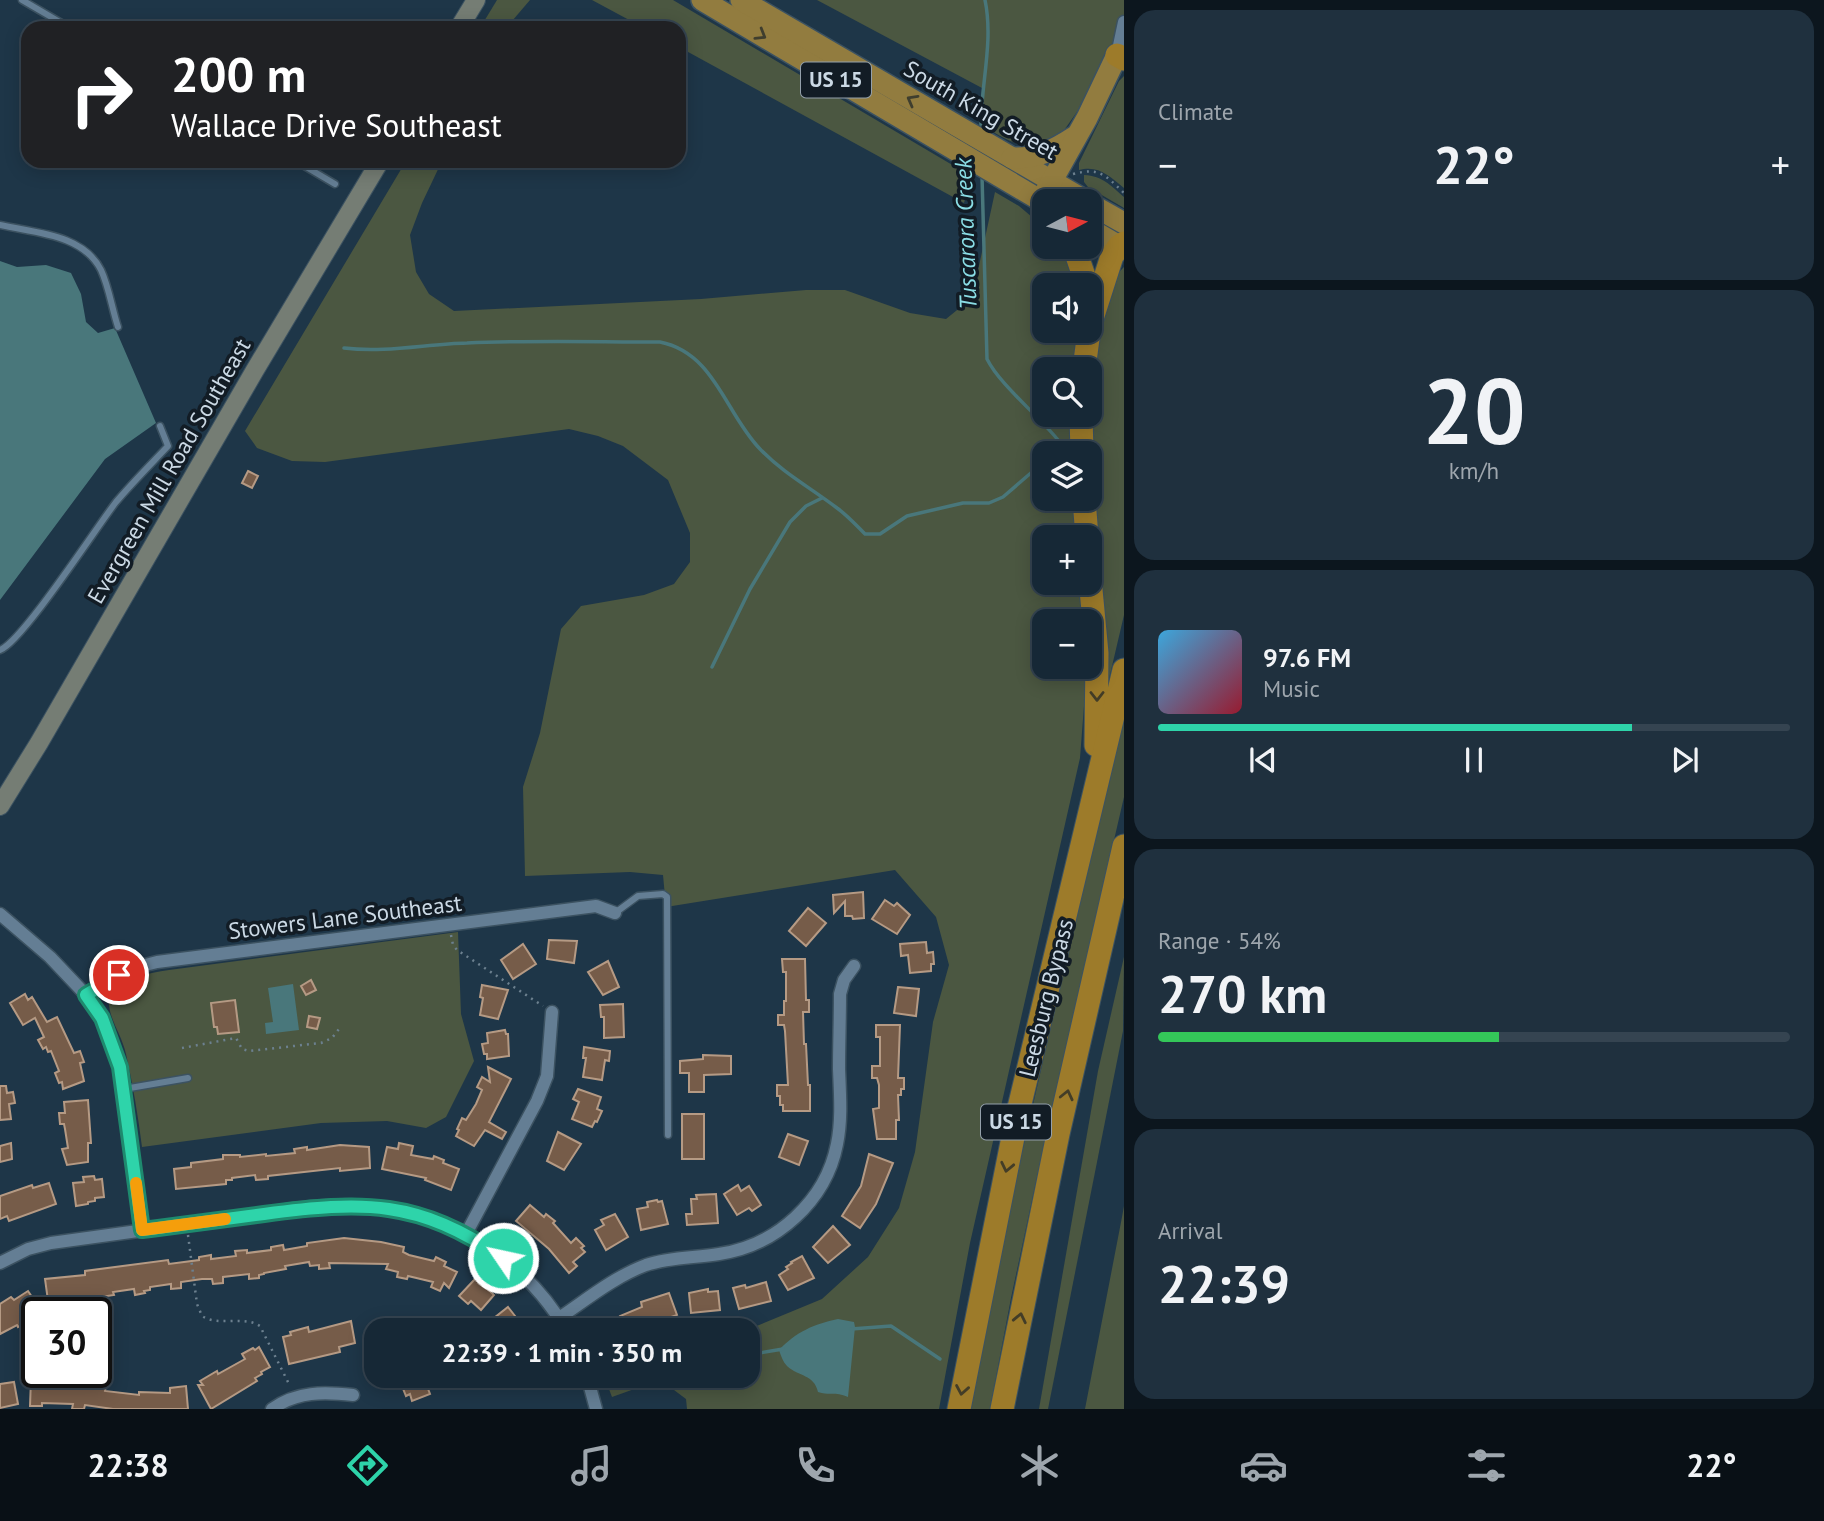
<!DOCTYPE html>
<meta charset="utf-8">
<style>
:root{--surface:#162836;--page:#1f303e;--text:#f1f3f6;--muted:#9ea6ad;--line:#354451;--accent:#2ed4aa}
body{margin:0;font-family:"PT Sans",sans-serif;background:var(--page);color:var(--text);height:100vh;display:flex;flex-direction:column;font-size:26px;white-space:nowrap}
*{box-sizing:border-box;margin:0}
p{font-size:23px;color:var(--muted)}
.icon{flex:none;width:38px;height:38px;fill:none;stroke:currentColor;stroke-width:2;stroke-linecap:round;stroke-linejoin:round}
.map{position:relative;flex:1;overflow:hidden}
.details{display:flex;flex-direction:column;gap:10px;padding:10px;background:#0c161e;width:700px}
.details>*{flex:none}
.banner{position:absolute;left:21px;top:21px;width:665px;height:147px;border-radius:21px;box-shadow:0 4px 18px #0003,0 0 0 2px var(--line);background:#202124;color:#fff;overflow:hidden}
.needle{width:46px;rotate:83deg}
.tools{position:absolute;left:1032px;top:189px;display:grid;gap:14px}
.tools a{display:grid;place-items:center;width:70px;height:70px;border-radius:14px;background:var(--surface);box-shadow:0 4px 18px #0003,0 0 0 2px var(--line);font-size:35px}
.speed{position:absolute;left:21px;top:1297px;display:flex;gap:14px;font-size:35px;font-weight:700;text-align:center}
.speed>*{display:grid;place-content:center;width:91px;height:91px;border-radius:50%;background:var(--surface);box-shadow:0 4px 18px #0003,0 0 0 2px var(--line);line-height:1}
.speed .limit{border:4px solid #111;border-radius:10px;background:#fff;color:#111}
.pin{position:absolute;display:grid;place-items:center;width:60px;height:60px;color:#fff;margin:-30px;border:4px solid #fff;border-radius:50%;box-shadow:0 2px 7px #0007}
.me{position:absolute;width:77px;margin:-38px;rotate:304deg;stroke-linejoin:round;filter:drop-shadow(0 0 5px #0008)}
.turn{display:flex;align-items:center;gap:24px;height:147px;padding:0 35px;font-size:32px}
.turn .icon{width:91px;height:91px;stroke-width:2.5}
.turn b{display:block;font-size:49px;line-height:60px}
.big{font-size:52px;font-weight:800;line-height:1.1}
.details .tile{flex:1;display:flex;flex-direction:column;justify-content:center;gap:10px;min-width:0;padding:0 24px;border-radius:21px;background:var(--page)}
.details .dial{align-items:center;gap:0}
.dial b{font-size:91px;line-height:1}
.song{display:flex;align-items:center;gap:21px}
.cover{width:84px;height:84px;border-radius:10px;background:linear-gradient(135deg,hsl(200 70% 55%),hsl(350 70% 35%))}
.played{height:7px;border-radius:4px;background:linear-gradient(90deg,var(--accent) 75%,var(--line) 75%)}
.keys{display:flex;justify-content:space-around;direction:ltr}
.heat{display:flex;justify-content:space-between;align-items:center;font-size:38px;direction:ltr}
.charge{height:10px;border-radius:5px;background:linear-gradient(90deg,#34c759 54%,var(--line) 0)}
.trip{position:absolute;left:364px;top:1318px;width:396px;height:70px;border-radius:21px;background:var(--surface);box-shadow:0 4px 18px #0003,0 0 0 2px var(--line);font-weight:800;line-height:70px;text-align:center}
.tab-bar{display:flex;height:112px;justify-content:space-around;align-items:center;background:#091016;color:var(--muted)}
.tab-bar .icon{width:49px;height:49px}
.tab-bar .on{color:var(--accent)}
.tab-bar b{font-size:32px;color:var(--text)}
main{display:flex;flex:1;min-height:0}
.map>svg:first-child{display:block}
</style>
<main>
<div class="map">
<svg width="1124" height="1409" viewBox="0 0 1124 1409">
<rect width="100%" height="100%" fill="#1e3648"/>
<g fill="#4b5741">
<polygon points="497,0 530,0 506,28 480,28"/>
<polygon points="592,0 673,0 971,176 964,203 679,47 679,28 644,28"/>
<path d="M817 0H1124V23L1117 55 1060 136C1032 160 1008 139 980 125L982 88Z"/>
<path d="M1124 76V188C1109 176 1099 165 1079 170V163L1119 81Z"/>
<polygon points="406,161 442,161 422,203 410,235 416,272 429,294 454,311 701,299 806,290 845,290 910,313 946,319 972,298 995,192 1019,206 1045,228 1045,247 1060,247 1067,257 1076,285 1045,285 1045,331 1077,331 1075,369 1045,369 1045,415 1074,415 1074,453 1045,453 1045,499 1075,499 1077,537 1045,537 1045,583 1082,583 1086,621 1045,621 1045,667 1087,667 1080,758 970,1243 939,1409 687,1409 686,1399 674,1390 668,1377 612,1397 604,1376 747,1376 747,1330 822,1299 868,1257 899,1208 915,1152 933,1022 949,965 936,917 895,870 666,907 663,875 630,872 525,876 523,787 540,733 561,629 581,606 644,595 674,584 690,562 690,533 668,480 623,446 598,436 569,429 325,462 292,461 257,448 245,431"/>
<path d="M1084 175C1103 176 1111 186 1124 197V208L1088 187 1084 182Z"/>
<polygon points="1124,267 1124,615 1101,713 1102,612 1091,484 1093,384 1103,312 1117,274"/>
<polygon points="1124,708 1124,797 1052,1107 1011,1298 990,1409 968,1409 993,1279"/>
<path d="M458 932 461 1014 474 1061 446 1117 426 1128 387 1121 321 1123 142 1147C138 1116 133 1085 126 1054 121 1031 104 1014 110 991 128 978 147 973 169 970Z"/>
<polygon points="1124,957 1123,1031 1048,1409 1039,1409 1098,1071"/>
<polygon points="1124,1206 1124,1409 1085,1409 1122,1217"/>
</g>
<g fill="#49777b">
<polygon points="0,261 17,267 46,265 71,273 81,294 86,322 98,333 115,328 156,423 105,459 0,600"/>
<polygon points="293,984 299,1030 266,1034 265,1023 273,1022 268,988"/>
<path d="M838 1319 854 1322 855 1327 848 1397C834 1391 831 1396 818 1392 814 1374 799 1377 787 1366 783 1362 781 1356 779 1350 796 1332 814 1324 838 1319Z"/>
</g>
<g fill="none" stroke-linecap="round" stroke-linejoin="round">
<g stroke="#49777b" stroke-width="3.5">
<path d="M981 130C980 87 994 43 985 0"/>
<path d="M982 176 987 359C1000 385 1038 415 1058 440L1047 453"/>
<path d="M344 348C386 353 426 344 467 343 531 340 596 342 660 342 715 353 725 413 760 449 783 473 811 488 837 508 847 515 856 525 865 534H880L907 516 963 503H989L1003 497 1032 472 1045 456"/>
<polyline points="712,667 750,589 790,522 806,506 822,498"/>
<polyline points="851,1329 891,1326 940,1359"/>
<polyline points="747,1355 783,1349"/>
<polyline points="629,1377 634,1376"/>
</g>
</g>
<g fill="#765c49" stroke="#b59a84" stroke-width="2">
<polygon points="248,471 258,476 252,488 242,483"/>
<polygon points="863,892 864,918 853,919 852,916 845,916 845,901 834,913 833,895"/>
<polygon points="885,900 894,906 897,903 910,915 897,934 872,919"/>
<polygon points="808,908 826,923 806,946 789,931"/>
<polygon points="549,940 577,941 574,963 547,959"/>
<polygon points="926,942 927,953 933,952 934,964 931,964 931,971 910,973 908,955 901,956 900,944"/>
<polygon points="523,944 536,964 513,979 501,960"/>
<polygon points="782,959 805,959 806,1000 809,1000 809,1012 803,1012 804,1044 806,1044 808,1085 810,1085 810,1111 783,1111 783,1105 780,1105 780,1096 777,1096 777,1085 788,1085 785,1031 784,1025 778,1025 778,1015 784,1015 784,1001 786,1001 786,972 783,972"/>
<polygon points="608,961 619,987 603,995 588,972"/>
<polygon points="311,980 316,990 306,995 301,986"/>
<polygon points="482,985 508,990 498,1019 480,1015 483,998 480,997"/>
<polygon points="898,987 919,989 916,1016 894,1013"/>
<polygon points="25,994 28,1000 32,997 47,1022 57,1017 74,1053 80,1051 84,1062 80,1063 84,1081 63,1089 62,1082 59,1083 55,1073 59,1071 51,1051 48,1052 46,1047 43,1049 38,1040 44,1037 35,1018 23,1025 10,1003"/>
<polygon points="235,1000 239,1032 218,1034 217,1027 214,1027 211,1003"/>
<polygon points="623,1004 624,1037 604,1038 604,1017 601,1017 600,1005"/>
<polygon points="309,1016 320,1018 317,1029 307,1027"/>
<polygon points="876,1025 900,1025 898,1078 904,1078 904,1089 901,1089 901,1095 898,1095 899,1120 896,1120 896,1139 877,1139 873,1109 879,1108 879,1085 877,1078 872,1078 872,1066 880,1066 880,1037 876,1037"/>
<polygon points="505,1030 506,1034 508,1034 509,1056 487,1059 487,1054 484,1054 482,1044 488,1043 487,1033"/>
<polygon points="584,1047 610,1051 609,1061 605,1060 602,1080 583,1077 586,1058 583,1058"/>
<polygon points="703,1055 731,1056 731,1074 704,1075 704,1092 689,1092 689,1073 680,1073 680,1061 703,1059"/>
<polygon points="488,1067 511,1079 489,1122 506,1132 502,1139 485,1130 474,1146 456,1136 459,1130 457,1129 462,1118 466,1120 476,1104 482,1090 477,1087 482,1077 490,1082"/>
<polygon points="0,1086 6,1086 7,1093 13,1092 15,1103 9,1104 11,1119 0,1120"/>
<polygon points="578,1089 601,1097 597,1109 602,1111 597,1122 595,1121 592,1127 572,1119 579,1102 573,1099"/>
<polygon points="88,1100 91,1143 88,1143 88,1162 67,1165 62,1149 68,1148 65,1129 64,1124 60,1124 59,1113 65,1113 64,1102"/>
<rect x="682" y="1114" width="22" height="45"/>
<polygon points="558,1132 581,1144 564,1170 547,1161"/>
<polygon points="788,1134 808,1141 799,1165 779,1157"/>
<polygon points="11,1143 12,1159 0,1162 0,1146"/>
<polygon points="399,1143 413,1146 411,1155 433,1159 434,1156 444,1160 443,1163 459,1169 451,1190 425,1180 426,1178 382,1169 387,1147 398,1149"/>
<polygon points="340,1145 369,1147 370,1168 340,1171 340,1168 268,1176 268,1179 256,1180 255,1175 232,1178 232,1180 226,1180 226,1184 176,1189 174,1169 191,1167 191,1163 223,1159 223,1155 240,1155 240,1157 266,1154 266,1156 295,1153 294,1149 307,1147 307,1150"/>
<polygon points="869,1154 893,1163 876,1204 860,1228 842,1216 861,1186"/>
<polygon points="94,1176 95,1180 102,1179 104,1197 95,1198 95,1201 88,1202 88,1204 76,1206 73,1183 84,1182 83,1177"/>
<polygon points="49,1183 56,1204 9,1221 7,1216 0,1219 0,1196 32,1185 33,1188"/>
<polygon points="738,1185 741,1191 749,1186 761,1205 752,1211 749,1208 737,1215 724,1194"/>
<polygon points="716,1194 718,1223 687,1225 686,1214 692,1214 691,1199 697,1199 696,1195"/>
<polygon points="657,1200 658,1202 662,1201 668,1224 641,1230 637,1209 648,1207 647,1202"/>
<polygon points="530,1205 544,1217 546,1214 555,1221 553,1223 571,1243 576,1238 584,1246 581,1248 585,1252 573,1262 577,1266 569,1273 549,1249 516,1221"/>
<polygon points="615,1214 628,1237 606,1250 595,1230 604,1225 601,1220"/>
<polygon points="833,1226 850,1245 828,1263 813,1247"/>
<polygon points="344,1238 381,1242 404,1247 403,1252 409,1255 434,1261 436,1257 446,1262 444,1266 457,1272 449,1288 444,1283 440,1291 431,1287 433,1282 408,1276 407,1279 397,1277 398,1272 386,1269 388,1264 329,1263 330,1268 319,1269 319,1265 310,1266 309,1262 285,1266 286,1269 264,1273 264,1274 259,1275 259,1278 249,1279 249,1274 223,1277 223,1283 213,1284 212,1279 202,1279 181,1282 181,1288 171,1289 171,1284 150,1287 150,1290 144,1291 145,1293 135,1295 134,1289 113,1292 114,1295 100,1297 100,1303 89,1304 88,1296 69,1298 70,1305 49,1308 45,1279 85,1275 85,1271 168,1260 169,1264 199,1260 199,1257 211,1255 211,1259 236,1256 235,1251 247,1250 247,1253 271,1250 271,1247 283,1245 284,1250 307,1246 307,1243"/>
<polygon points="802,1256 814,1278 788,1290 779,1275 788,1269 786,1267 792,1263 791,1262"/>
<polygon points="476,1278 494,1295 481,1310 471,1301 468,1304 459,1296"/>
<polygon points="766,1282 771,1301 739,1309 733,1288 745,1285 746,1288"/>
<polygon points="708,1289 708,1292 718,1291 720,1310 691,1313 689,1293"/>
<polygon points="28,1291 42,1312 37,1312 37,1319 28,1325 26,1322 18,1327 17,1325 0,1334 0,1304 11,1297 14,1300"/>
<polygon points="669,1293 677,1315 634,1330 597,1330 621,1320 620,1316 642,1307 641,1302"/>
<polygon points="508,1307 526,1330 496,1330 489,1322"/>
<polygon points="351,1321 355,1343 339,1347 340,1352 289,1364 283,1337 291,1335 290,1332 308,1327 309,1332"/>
<polygon points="259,1347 270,1367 261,1372 262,1374 255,1378 257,1381 211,1409 198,1385 203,1385 200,1381 217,1371 218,1374 245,1359 242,1354 253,1348 255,1350"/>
<polygon points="398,1376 423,1376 430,1394 412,1401 410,1394 406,1396"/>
<polygon points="31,1379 42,1379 42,1383 87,1385 88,1379 101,1382 100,1384 106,1385 105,1391 139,1395 139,1392 170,1393 170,1388 186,1386 188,1409 113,1409 85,1405 84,1409 72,1409 73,1404 42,1403 42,1406 30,1406"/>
<polygon points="14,1382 18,1404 0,1408 0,1384"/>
</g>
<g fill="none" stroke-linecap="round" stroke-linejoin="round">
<g stroke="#3c5261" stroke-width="9">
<g id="service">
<polyline points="22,0 70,28"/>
<polyline points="296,161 335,184"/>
<path d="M0 225C35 233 83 234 101 270 109 287 112 309 118 327"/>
<path d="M0 650C22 642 96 528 116 502 132 483 150 465 168 446L160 426"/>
<polyline points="615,913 638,896 663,894 667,897 668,1135"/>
<polyline points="124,1089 188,1078"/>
</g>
</g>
<g stroke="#3c5261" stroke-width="15">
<g id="minor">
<polyline points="1117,55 1124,22"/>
<polyline points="0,914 50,957 86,995 102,1018 120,1067 142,1230"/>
<polyline points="86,995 134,968 157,962 596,906 615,913"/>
<polyline points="466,1234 537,1101 547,1076 552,1012"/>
<path d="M0 1263 28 1249 51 1243C109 1235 167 1227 225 1219 271 1213 320 1202 367 1206 448 1212 525 1259 566 1330"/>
<path d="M559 1318C586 1300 614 1277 646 1265 670 1257 694 1258 719 1254 776 1246 826 1201 837 1144 842 1120 840 1094 839 1069 839 1044 840 1019 840 994L844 980 854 966"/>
<polyline points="587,1376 596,1409"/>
<path d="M272 1409C297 1391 324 1392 353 1395"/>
</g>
</g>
<g stroke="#3c5261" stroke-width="20">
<g id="secondary">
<polyline points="459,28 476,0"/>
<polyline points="0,806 39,743 255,370 380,161"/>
</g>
</g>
<g stroke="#3c5261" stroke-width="24">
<g id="trunk">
<polyline points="702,0 1045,203"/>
<polyline points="741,0 1086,201"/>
<path d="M1012 158C1037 159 1054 150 1074 137"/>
<polyline points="1045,193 1087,118 1117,55"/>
<polyline points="1090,204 1124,223"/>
<polyline points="1090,229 1124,249"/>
</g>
</g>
<g stroke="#3c5261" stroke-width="25">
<g id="motorway">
<polyline points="1117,55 1124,59"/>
<polyline points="1041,201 1045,206"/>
<polyline points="1074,247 1087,285"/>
<polyline points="1090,325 1112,256 1119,246 1124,243"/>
<polyline points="1084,369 1089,331"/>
<polyline points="1081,415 1082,453"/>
<polyline points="1084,499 1087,537"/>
<polyline points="1090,579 1097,653 1096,745"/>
<polyline points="959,1409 1018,1112 1124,670"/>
<polyline points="1002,1409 1058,1134 1124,846"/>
</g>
</g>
<g stroke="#6c808f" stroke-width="2.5" stroke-dasharray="2 5" stroke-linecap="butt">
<path d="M1073 174C1100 167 1105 175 1124 193"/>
<polyline points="451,935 453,945 457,950 543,1006"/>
<polyline points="182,1048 236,1038 242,1049 249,1051 321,1043 332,1038 339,1029"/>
<path d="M188 1235 197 1304 202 1316C219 1327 243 1315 260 1326L290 1386"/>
</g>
<use href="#service" stroke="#647e94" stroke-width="6"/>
<use href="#minor" stroke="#647e94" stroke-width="12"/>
<use href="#secondary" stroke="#757d74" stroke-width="18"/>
<use href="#trunk" stroke="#927c3f" stroke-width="21"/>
<use href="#motorway" stroke="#9d7b2a" stroke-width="23"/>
</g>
<defs><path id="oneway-chevron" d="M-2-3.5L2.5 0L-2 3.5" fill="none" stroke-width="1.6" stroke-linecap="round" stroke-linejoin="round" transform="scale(1.75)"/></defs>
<g stroke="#3f3e2e">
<use href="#oneway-chevron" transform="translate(761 35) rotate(31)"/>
<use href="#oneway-chevron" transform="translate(912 100) rotate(-151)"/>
</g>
<g stroke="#433d27">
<use href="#oneway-chevron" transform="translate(1097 696) rotate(90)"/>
<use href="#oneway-chevron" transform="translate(1067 1095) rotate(-77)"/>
<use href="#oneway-chevron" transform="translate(1007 1167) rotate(102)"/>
<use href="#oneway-chevron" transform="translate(1020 1318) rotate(-78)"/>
<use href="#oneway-chevron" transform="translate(962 1390) rotate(100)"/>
</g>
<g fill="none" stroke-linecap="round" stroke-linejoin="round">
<g stroke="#1e8a6e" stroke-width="18">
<path id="route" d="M119 975 86 995 102 1018 120 1067 142 1230C183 1225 224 1219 264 1214 363 1201 418 1199 503 1258"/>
</g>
<use href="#route" stroke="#2ed4aa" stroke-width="12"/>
<polyline stroke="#f59e0b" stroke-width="12" points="136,1183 142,1230 225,1219"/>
</g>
<g text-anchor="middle" stroke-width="7" stroke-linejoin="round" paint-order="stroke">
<g fill="#121c25" stroke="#94a0ab" stroke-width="2">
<rect x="801" y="62.5" width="70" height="35" rx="5"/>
<rect x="981" y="1104.5" width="70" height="35" rx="5"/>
</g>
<g font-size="21" font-weight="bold" fill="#cbd9e5">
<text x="836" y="87">US 15</text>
<text x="1016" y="1129">US 15</text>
</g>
<g font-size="23" fill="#cbd9e5" stroke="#121c25">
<text transform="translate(981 110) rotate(30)" y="8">South King Street</text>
<text transform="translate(169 471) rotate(-60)" y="8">Evergreen Mill Road Southeast</text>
<text transform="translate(345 917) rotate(-7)" y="8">Stowers Lane Southeast</text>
<text transform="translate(1046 998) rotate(-76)" y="8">Leesburg Bypass</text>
</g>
<g font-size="24" font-style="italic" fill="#8adde5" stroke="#121c25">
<text transform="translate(966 234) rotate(-92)" y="8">Tuscarora Creek</text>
</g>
</g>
</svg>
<div class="tools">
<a><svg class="needle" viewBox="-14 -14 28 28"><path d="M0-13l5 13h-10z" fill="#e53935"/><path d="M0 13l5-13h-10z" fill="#9ea6ad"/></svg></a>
<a><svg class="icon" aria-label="sound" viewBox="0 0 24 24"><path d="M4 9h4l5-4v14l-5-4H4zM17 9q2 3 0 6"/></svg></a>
<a><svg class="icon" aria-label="search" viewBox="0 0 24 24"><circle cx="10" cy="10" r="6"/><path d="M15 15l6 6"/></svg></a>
<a><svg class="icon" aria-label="layers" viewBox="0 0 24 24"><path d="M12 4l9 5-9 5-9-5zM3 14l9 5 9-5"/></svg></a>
<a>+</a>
<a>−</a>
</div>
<div class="speed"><div class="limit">30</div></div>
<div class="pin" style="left:119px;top:975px;background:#d93025"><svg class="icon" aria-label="arrive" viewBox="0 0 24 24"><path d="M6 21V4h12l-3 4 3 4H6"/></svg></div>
<svg class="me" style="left:503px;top:1258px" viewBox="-20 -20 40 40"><circle r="17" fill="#2ed4aa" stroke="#fff" stroke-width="3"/><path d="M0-11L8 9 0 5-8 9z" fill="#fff"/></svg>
<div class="trip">22:39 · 1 min · 350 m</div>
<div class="banner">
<div class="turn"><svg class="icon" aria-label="right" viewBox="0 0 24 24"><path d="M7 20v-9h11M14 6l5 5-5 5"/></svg><div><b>200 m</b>Wallace Drive Southeast</div></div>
</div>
</div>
<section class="details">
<div class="tile"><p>Climate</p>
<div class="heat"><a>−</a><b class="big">22°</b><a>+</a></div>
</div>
<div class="tile dial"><b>20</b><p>km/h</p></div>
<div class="tile">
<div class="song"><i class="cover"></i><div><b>97.6 FM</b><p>Music</p></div></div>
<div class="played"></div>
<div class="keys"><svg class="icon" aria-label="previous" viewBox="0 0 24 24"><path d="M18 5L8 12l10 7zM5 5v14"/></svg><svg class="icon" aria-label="pause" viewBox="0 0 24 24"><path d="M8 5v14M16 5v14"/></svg><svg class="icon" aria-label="next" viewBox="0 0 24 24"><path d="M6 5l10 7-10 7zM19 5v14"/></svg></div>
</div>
<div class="tile"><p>Range · 54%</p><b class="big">270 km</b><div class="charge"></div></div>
<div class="tile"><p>Arrival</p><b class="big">22:39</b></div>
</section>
</main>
<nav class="tab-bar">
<b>22:38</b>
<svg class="icon on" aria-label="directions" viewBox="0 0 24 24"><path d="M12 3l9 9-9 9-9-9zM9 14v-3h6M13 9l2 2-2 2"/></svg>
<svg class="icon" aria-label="music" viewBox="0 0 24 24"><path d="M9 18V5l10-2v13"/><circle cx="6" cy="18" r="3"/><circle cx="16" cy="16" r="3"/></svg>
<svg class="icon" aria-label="phone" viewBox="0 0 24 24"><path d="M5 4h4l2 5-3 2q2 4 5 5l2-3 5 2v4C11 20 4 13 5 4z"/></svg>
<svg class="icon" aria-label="climate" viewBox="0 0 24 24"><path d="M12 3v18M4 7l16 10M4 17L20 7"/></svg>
<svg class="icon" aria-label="car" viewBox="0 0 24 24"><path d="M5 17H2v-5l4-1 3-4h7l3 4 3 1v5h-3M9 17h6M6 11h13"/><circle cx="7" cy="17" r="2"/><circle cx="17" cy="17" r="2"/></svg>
<svg class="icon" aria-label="filters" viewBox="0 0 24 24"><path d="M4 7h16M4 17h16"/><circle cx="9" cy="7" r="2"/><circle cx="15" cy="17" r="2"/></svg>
<b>22°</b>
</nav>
